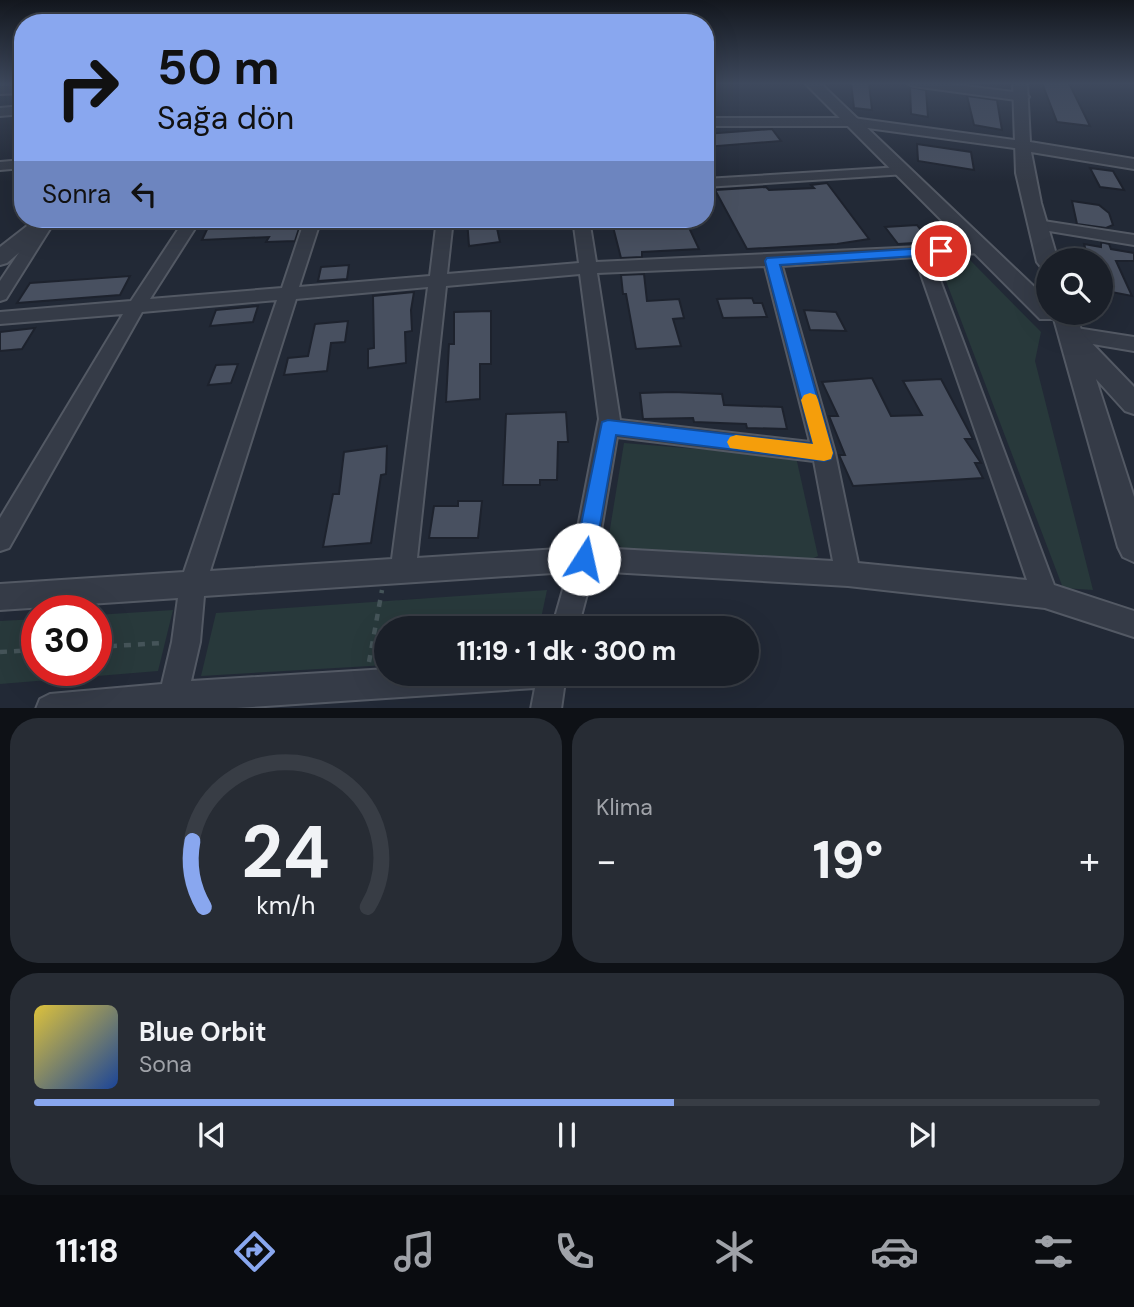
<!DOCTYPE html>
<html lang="tr">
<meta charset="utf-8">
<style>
:root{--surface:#1a1f28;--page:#272c34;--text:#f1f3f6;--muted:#9fa2a8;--line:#383d45;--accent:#89a7ef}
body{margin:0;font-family:"DM Sans",sans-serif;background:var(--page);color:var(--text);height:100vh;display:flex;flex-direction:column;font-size:26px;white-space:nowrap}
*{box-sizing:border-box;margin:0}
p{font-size:23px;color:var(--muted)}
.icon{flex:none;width:38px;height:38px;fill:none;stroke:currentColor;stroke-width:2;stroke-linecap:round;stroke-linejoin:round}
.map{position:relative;height:708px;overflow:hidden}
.panel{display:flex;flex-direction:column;gap:10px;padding:10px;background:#0e1116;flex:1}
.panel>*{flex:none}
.hud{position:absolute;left:14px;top:14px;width:700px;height:214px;border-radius:28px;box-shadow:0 7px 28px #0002,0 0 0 2px var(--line);background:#89a7ef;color:#111;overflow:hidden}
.tools{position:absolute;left:1036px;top:248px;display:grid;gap:14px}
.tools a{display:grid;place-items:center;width:77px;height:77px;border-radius:50%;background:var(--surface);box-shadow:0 7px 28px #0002,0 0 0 2px var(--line);font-size:35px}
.speed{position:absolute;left:21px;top:595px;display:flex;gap:14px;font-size:35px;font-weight:700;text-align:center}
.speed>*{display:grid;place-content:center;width:91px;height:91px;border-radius:50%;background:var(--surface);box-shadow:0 7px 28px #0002,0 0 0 2px var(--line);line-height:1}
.speed .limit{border:10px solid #d22;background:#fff;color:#111}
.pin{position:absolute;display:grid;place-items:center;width:60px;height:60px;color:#fff;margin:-30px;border:4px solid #fff;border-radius:50%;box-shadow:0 2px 7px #0007}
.me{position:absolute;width:77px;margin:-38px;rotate:10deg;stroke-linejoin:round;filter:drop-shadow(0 0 5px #0008)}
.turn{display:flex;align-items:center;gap:24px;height:147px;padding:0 28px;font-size:32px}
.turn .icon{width:91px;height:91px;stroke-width:2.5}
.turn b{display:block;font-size:49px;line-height:60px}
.then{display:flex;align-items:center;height:66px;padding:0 28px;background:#0003;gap:14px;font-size:26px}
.big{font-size:52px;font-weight:700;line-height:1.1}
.panel .card{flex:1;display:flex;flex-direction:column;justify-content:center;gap:10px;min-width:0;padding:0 24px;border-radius:28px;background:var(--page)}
.panel .dial{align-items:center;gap:0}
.dial svg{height:182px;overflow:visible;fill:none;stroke:var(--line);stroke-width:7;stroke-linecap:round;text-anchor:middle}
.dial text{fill:var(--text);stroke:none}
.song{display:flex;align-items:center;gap:21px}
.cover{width:84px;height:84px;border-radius:10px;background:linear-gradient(135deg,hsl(50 70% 55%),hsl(220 70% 35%))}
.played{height:7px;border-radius:4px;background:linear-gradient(90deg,var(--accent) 60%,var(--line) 60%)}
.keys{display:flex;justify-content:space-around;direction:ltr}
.heat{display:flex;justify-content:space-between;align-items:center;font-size:38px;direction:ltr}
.panel .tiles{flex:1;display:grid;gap:10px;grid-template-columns:1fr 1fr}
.card:last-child{grid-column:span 2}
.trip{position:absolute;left:374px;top:616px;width:385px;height:70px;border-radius:35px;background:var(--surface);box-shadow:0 7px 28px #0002,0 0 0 2px var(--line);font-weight:700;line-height:70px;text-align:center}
.dock{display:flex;height:112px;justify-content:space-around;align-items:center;background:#0a0c10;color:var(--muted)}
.dock .icon{width:49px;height:49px}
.dock .on{color:var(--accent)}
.dock b{font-size:32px;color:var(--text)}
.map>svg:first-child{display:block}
</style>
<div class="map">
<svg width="1134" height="709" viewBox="0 0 1134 709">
<rect width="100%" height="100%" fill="#222936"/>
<g fill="#28393b">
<polygon points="969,259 1041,332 1035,361 1093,590 1063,588 938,260"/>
<polygon points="624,443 796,457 818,556 803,563 622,548 609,535"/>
<polygon points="547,590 539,628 387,628 387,665 201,676 216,613"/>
<polygon points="173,610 158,671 0,684 0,621 37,619 37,670 96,670 96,615"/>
</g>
<g fill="#485060" stroke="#1d222d" stroke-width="2">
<polygon points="851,83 869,83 872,110 854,108"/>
<polygon points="1042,83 1069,83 1090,126 1057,122"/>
<polygon points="910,87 926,90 928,117 911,114"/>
<polygon points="967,96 997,100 1002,130 974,125"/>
<polygon points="772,129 781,141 705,147 705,134"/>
<polygon points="917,144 971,152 974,170 918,161"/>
<polygon points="1090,168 1113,171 1124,190 1100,187"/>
<polygon points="827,183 869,239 837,244 747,249 715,190 766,187 769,190 814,188 811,185"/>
<polygon points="1072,201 1099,205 1109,213 1113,225 1106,228 1077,224"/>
<polygon points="277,219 302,219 295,241 266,242 269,237 202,240 210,223"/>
<polygon points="467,219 495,219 500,242 469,246"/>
<polygon points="611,219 685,219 699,249 642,252 642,257 621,258"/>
<polygon points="917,225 930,242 898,244 885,227"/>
<polygon points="1101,242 1109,244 1111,249 1134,253 1134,261 1116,261 1132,296 1101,290 1101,261 1089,261 1084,244 1101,247"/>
<polygon points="349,265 347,279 318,281 321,267"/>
<polygon points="644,274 647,301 679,299 684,318 673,319 681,346 636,349 626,294 623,294 621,275"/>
<polygon points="130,276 120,295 17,303 30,283"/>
<polygon points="414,292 411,310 412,331 405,332 406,363 368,368 368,349 374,348 373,296"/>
<polygon points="752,298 754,303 762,303 767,317 723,318 717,299"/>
<polygon points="258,306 253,322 210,326 216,310"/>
<polygon points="804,310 836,312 846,331 810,330"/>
<polygon points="491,311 491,364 480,364 480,399 446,402 449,344 454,344 454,312"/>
<polygon points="348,321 345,342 331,343 327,371 284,375 288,358 308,356 315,324"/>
<polygon points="35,328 22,349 0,351 0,332"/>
<polygon points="238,364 231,383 208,385 216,365"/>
<polygon points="872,378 891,416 922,415 903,381 941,379 973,439 965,439 981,463 975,463 983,478 853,486 839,455 845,455 829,416 838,416 822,382"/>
<polygon points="673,392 722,394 724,405 782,407 787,429 747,428 746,424 694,422 693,418 643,419 640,393"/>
<polygon points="566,412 568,442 558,442 557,480 540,480 540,485 503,485 506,414"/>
<polygon points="387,446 386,474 381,475 371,543 323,547 333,494 339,494 344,452"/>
<polygon points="458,501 482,501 478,538 429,538 434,506 458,506"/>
</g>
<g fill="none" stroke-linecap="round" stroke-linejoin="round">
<g stroke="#535964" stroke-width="4">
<g id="minor">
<polygon points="907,83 940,83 1023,93 1029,97 1023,101 913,86"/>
<polygon points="0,86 23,86 23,93 0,94"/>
<polygon points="23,106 23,114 0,116 0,108"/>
<polygon points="705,118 853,118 1022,141 1029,145 1022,149 853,126 705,126"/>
<polygon points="23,160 23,168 0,170 0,162"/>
<polygon points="901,167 906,168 906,174 705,187 705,179"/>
<polygon points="45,219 53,224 6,299 0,301 0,281 40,221"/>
<path d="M185 219H201L150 299 282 288 305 219H321L299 287 430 276 437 219H453L447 274 579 263 573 219H589L596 262 986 244 988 248 980 253 931 256 1054 585 1134 611V637L1045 608 848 586 593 571 578 628H552L568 572 204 596 200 642 191 681 387 669V674H566L561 709H531L535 688 221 709H36L40 699 50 694 162 684 172 642 178 598 0 610V584L184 572 277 300 142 312 9 548 0 551V518L123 314 0 324V312L131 301ZM915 257 1027 580 858 563 835 453 782 266ZM765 266 810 442 620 420 597 273ZM580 274 599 419 574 548 417 558 446 286ZM428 287 392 559 210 571 296 299ZM617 437 814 461 833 561 598 548Z"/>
<polygon points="1037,220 1134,235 1134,245 1031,228 1029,225"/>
<polygon points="1070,327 1134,337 1134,351 1063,339 1061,334 1063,329"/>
</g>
</g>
<g stroke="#535964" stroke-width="4">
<g id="tertiary">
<polygon points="805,83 820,83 1048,300 1048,313 1076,313 1082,333 1134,387 1134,414 1125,411 1096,379 1134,497 1134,562 1123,557 1118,547 1054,319 1040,319"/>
<polygon points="1013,83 1027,83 1030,142 1134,159 1134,169 1031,152 1041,203 1058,261 1048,261 1048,269 1041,267 1037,262 1016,173"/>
<polygon points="36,219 58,219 7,263 0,265 0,247"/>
</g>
</g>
<g stroke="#455459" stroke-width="4.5" stroke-dasharray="7 7" stroke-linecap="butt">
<polyline points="96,647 162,643"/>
<polyline points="0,652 37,650"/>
<polyline points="369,662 382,590"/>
</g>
<use href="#minor" fill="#353b47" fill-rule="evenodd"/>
<use href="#tertiary" fill="#353b47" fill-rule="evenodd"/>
</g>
<linearGradient id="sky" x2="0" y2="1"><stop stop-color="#13171e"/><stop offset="0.46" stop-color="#3e495d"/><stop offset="1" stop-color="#3e495d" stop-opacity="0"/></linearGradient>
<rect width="1134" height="182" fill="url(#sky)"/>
<polygon fill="#1a73e8" stroke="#114b97" stroke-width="2" points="941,247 946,249 946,254 780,265 833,453 831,459 824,461 616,435 594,559 591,566 584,568 577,566 574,559 602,422 608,420 813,444 765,261 767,258"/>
<polygon fill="#f59e0b" points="810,393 816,395 818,400 833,453 831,459 824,461 730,448 727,442 730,437 736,435 813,444 801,400 804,395"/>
</svg>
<div class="tools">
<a><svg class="icon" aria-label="search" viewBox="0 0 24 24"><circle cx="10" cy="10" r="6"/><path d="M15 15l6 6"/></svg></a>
</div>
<div class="speed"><div class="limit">30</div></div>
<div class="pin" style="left:941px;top:251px;background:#d93025"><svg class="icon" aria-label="arrive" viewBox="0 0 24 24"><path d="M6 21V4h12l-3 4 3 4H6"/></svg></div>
<svg class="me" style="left:584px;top:559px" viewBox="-20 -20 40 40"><circle r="19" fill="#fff"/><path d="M0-13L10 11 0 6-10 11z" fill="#1a73e8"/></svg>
<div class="trip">11:19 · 1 dk · 300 m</div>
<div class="hud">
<div class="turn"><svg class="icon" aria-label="right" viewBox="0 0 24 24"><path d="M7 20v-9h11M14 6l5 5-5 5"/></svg><div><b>50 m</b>Sağa dön</div></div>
<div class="then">Sonra<svg class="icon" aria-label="left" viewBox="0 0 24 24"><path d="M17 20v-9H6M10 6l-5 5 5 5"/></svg></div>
</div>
</div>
<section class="panel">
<div class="tiles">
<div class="card dial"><svg viewBox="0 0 100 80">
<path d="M14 69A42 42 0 1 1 86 69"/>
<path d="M14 69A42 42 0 0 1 9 40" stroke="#89a7ef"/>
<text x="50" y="56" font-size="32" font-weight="700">24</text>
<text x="50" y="72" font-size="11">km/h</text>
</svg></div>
<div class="card"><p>Klima</p>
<div class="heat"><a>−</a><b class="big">19°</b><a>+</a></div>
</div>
<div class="card">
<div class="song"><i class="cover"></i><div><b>Blue Orbit</b><p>Sona</p></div></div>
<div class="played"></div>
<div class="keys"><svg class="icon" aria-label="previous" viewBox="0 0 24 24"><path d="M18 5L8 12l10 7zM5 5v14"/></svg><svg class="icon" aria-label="pause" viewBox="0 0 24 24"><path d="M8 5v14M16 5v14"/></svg><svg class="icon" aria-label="next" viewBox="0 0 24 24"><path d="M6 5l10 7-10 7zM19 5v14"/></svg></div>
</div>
</div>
</section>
<nav class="dock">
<b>11:18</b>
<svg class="icon on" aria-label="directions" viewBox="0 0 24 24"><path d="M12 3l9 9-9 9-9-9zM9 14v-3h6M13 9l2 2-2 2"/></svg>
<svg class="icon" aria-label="music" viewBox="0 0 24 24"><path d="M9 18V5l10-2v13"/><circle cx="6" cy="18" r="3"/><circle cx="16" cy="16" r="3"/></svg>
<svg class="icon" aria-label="phone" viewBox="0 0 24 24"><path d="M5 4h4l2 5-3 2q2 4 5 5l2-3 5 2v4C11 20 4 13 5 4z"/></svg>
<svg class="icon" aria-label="climate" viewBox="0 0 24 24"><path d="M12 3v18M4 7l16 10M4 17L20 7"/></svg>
<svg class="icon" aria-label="car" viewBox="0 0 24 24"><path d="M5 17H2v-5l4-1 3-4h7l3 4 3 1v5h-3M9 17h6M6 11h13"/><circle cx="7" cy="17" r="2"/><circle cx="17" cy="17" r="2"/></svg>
<svg class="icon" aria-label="filters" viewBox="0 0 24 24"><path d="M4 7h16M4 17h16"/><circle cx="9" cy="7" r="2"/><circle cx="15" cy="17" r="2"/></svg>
</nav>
